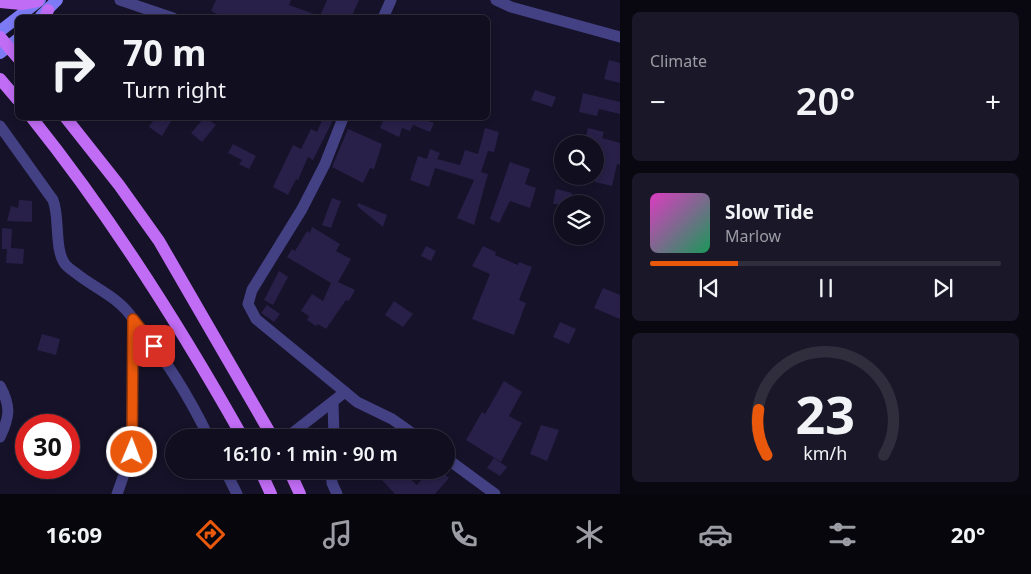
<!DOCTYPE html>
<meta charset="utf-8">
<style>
:root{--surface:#100e1f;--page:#191728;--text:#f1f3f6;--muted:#9c9ca4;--line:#302e3d;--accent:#ea580c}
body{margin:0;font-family:"Noto Sans",sans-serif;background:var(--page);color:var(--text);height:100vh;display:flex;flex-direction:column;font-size:19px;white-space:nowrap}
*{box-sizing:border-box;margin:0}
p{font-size:16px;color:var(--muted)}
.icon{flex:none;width:28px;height:28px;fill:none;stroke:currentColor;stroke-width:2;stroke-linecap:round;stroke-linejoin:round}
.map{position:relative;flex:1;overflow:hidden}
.panel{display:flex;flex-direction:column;gap:12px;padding:12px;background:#090811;width:411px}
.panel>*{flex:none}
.hud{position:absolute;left:15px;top:15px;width:475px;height:105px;border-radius:8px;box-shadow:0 2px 8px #0003,0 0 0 1px var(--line);background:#100e1f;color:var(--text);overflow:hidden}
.fabs{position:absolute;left:554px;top:135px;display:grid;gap:10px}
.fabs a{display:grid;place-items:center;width:50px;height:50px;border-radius:50%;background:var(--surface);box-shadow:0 2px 8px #0003,0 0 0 1px var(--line);font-size:25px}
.speed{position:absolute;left:15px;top:414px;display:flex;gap:10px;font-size:25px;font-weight:700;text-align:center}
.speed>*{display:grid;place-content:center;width:65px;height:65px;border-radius:50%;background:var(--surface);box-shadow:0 2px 8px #0003,0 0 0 1px var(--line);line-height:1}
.speed .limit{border:8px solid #d22;background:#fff;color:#111}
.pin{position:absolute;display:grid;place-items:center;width:42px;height:42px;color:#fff;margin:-21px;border-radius:10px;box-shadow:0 2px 8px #0006}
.me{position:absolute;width:55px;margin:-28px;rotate:1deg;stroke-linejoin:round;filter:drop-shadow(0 0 4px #0008)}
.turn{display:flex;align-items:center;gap:18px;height:105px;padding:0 25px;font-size:22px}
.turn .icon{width:65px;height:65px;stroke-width:2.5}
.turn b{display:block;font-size:35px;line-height:42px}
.big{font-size:38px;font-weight:600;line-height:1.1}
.panel .widget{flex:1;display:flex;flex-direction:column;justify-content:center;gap:8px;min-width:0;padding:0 18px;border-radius:8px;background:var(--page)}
.panel .dial{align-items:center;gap:0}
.dial svg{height:130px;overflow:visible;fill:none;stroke:var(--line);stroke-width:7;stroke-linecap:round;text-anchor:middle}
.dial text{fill:var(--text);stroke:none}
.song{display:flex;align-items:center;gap:15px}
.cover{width:60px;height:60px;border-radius:8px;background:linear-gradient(135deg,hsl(310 70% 55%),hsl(150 70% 35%))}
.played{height:5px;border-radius:2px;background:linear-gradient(90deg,var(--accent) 25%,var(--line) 25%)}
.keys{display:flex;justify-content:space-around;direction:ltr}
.heat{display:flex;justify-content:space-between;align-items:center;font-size:28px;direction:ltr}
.trip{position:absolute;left:165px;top:429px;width:290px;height:50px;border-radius:25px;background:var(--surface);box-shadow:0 2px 8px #0003,0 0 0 1px var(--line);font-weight:600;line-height:50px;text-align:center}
.tabs{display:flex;height:80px;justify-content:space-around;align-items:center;background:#06060c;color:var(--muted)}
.tabs .icon{width:35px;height:35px}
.tabs .active{color:var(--accent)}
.tabs b{font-size:22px;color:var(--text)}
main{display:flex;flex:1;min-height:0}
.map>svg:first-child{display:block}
</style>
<main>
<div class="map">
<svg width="620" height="494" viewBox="0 0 620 494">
<rect width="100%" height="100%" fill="#161229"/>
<g fill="#282048">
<polygon points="216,0 291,0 289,5 320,16 327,0 359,0 351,18 225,18 211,11"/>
<polygon points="609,60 620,63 620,83 604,79"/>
<polygon points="535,90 556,97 552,107 531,100"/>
<polygon points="583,93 620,102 620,114 599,109 597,116 579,112"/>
<polygon points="155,118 173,118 162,136 149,127"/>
<polygon points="204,118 206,118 216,125 202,142 191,133"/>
<polygon points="323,118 334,118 313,160 308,157 298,180 296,179 288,195 273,187 293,145 301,149 311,129 317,132"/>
<polygon points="377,118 420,118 434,123 430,132 413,125 410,131 402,128 399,137 380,128 383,120"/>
<polygon points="485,128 499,132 494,152 488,151 481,172 488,174 474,225 457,218 474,180 435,168 429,187 410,180 418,156 427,159 430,149 440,153 437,159 460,165 465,150 478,154"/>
<polygon points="588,128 604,132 602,138 620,143 620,165 617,164 612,186 595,182 595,144 584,144"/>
<polygon points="348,129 382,144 374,169 370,168 363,183 332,167"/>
<polygon points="233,144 256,156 249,169 239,164 242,160 228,153"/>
<polygon points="510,162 530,169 525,184 536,188 530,208 510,201 499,223 490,219"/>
<polygon points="556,189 572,193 569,204 553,204"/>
<polygon points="332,198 341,201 331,228 322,225"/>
<polygon points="19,200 32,201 32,222 7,221 11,206 18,208"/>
<polygon points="358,203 387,215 383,227 357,206"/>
<polygon points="312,227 340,244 336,251 351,259 338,282 355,290 349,301 346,300 326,329 318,324 316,326 307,320 309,316 301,311 312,294 323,301 331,283 287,257 292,249 295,251 307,231 310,233"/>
<polygon points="2,228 12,229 11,248 24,249 23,264 6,263 7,249 2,249"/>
<polygon points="426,246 436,251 431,261 421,256"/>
<polygon points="483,246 496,252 495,255 518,265 519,262 532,267 519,300 526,303 514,335 472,319 490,274 472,266"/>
<polygon points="279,271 288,277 273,305 264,300"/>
<polygon points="603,288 620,295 620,319 594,308"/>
<polygon points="394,301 413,314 403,327 385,315"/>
<polygon points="267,305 280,314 274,322 261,313"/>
<polygon points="560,322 576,329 569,344 553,337"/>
<polygon points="42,334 60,339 56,355 37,350"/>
<polygon points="504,381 522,392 509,416 522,423 501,462 466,440 482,412 485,414"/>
<polygon points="541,425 559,430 547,461 530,454"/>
<polygon points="494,458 507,467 500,476 487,468"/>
<polygon points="392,470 400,470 417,485 430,470 440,470 449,478 435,494 395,494 382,480"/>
</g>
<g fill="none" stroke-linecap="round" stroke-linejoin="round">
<g stroke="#434184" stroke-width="11">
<polyline points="120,0 173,18"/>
<polyline points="496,0 511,7 620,37"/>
<polyline points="383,18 391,0"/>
<polyline points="343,118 325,164 302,209 252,290 248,304 256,319 345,392 357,402 392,419 419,438"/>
<path d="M0 126 53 200C60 217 54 249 65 264 67 267 73 271 77 274 96 289 120 298 133 319L132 452 117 494"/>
<path d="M133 319C163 355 189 396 209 438"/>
<path d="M0 386C11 406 10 417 0 437"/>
<polyline points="333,402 334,438"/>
<polyline points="286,438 345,392"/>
<polyline points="446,458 495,494"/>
<polyline points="225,470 237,494"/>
<polyline points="331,470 332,483 337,494"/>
</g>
<g stroke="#7c7bf5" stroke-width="12">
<polyline points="41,16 57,0"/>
<polyline points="0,31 40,0"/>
<polyline points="0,53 18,39"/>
</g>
<g stroke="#c06cf4" stroke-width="12">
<polyline points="0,2 21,4 38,1"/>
<polyline points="45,18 48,10"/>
<polyline points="0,37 18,58"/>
<polyline points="0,79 18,100"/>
<path d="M32 118C112 218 180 326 243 438"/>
<polyline points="66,118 119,185 159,241 273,438"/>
<polyline points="260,470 271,494"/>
<polyline points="289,470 300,494"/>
</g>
</g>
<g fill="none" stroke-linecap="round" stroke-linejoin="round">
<g stroke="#983908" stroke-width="12">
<polyline id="route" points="132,452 133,319 154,346"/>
</g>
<use href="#route" stroke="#ea580c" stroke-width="9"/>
</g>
</svg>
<div class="fabs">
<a><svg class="icon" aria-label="search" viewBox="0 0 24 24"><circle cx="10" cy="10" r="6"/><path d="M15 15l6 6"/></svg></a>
<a><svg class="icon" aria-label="layers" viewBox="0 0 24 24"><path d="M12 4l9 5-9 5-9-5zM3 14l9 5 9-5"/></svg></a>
</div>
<div class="speed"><div class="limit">30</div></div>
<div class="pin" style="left:154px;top:346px;background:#d93025"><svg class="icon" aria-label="arrive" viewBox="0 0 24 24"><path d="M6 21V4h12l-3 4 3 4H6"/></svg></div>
<svg class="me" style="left:132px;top:452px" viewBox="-20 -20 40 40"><circle r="17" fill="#ea580c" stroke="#fff" stroke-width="3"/><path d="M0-11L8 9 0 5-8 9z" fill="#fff"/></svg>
<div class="trip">16:10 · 1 min · 90 m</div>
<div class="hud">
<div class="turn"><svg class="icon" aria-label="right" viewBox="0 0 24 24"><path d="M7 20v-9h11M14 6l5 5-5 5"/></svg><div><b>70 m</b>Turn right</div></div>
</div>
</div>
<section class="panel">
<div class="widget"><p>Climate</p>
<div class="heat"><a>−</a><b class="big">20°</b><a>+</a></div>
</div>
<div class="widget">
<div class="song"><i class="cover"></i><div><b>Slow Tide</b><p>Marlow</p></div></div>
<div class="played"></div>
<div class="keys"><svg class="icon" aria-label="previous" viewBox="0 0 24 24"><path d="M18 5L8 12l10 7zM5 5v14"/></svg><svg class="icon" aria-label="pause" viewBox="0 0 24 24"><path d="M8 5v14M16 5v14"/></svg><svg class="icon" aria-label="next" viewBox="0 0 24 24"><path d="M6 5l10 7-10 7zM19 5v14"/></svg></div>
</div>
<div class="widget dial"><svg viewBox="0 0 100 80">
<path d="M14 69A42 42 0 1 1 86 69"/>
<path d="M14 69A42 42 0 0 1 9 41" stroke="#ea580c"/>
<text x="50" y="56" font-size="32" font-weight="700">23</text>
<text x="50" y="72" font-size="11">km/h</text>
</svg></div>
</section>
</main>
<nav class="tabs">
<b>16:09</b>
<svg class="icon active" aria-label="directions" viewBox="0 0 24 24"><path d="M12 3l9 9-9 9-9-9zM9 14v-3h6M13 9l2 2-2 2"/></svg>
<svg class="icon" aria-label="music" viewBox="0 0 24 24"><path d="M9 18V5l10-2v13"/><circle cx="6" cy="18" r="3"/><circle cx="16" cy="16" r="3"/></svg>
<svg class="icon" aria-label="phone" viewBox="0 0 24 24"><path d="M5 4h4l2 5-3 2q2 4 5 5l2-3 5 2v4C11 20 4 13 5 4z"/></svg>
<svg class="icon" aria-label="climate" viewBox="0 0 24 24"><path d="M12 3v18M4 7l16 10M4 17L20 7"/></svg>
<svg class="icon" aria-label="car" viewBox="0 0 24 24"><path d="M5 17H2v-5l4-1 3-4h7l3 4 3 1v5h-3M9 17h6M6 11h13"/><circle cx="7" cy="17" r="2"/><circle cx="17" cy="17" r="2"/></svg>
<svg class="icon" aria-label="filters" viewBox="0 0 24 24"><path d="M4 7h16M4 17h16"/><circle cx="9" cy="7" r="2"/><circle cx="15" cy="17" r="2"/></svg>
<b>20°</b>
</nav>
